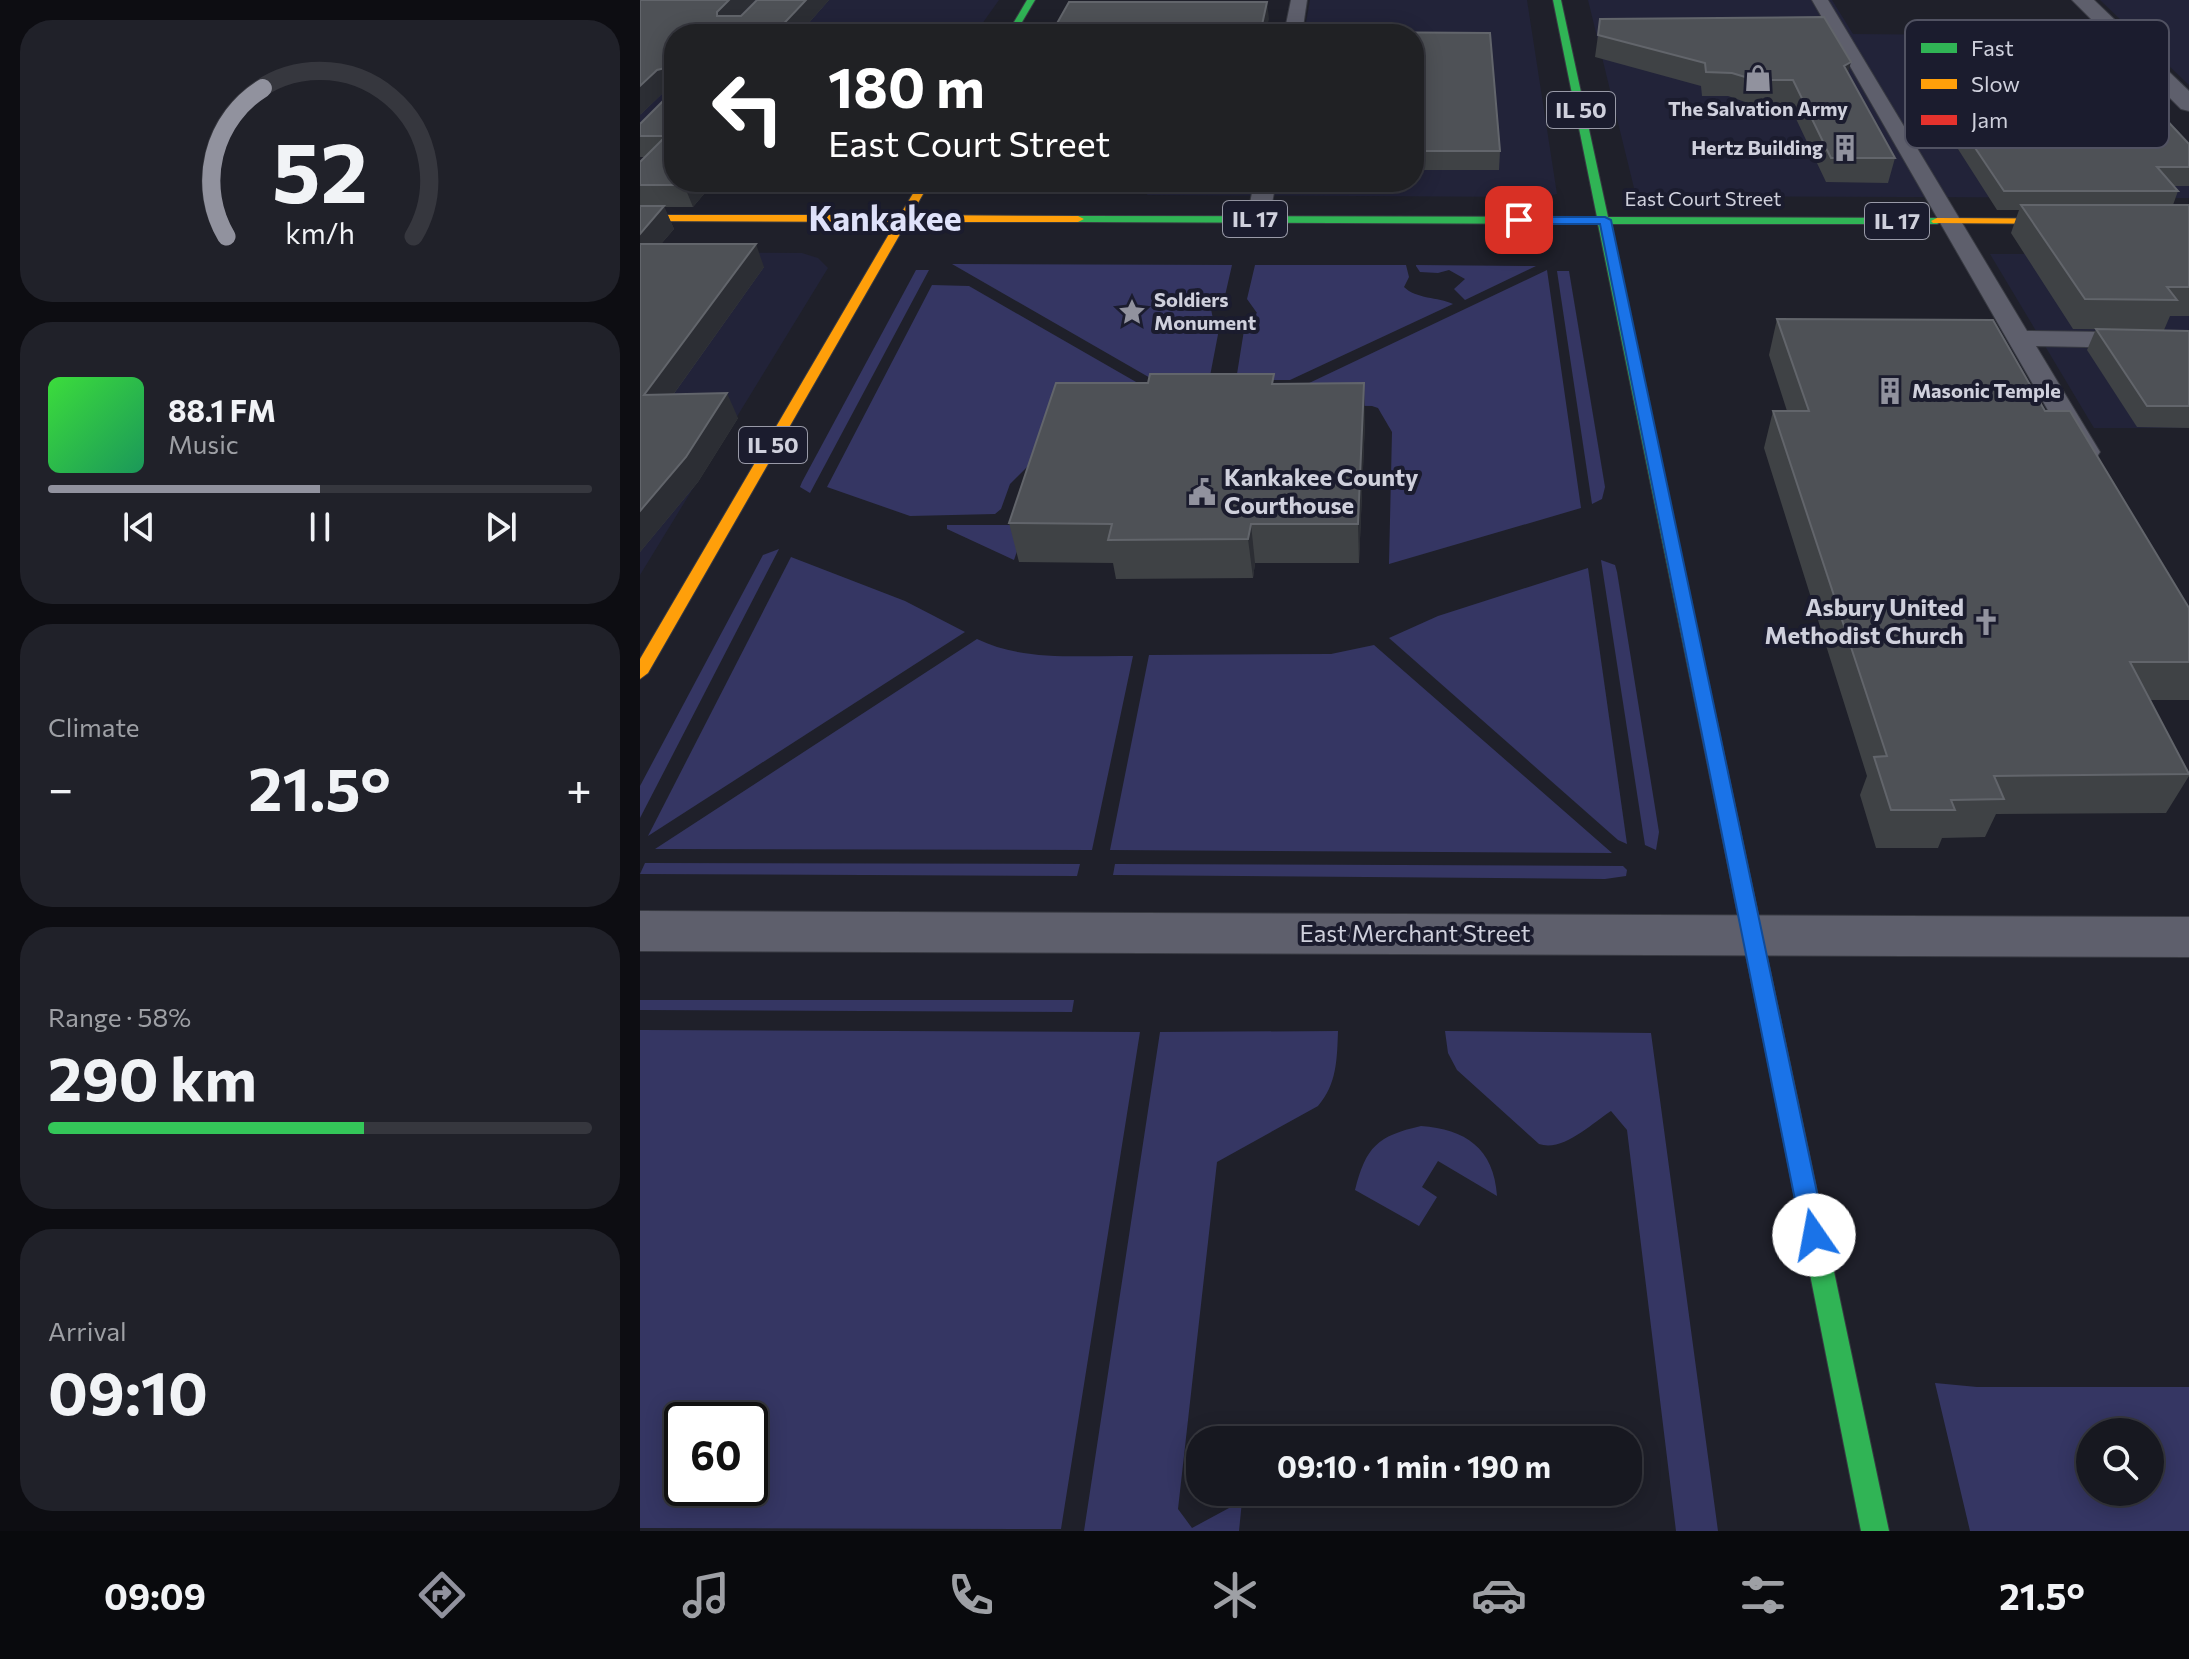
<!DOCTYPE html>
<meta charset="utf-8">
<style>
:root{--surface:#171820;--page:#202129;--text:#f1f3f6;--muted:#9ea0a5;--line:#36373e;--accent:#91929e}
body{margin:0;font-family:Commissioner,sans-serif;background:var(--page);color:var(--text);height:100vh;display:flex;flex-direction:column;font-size:30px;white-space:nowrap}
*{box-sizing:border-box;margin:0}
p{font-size:26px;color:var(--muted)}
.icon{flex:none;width:44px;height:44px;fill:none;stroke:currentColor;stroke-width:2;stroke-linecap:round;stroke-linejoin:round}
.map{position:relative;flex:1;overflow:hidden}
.side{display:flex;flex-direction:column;gap:20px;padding:20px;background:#0d0d12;width:640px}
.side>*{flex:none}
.top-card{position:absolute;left:24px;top:24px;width:760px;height:168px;border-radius:32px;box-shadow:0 4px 20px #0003,0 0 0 2px var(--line);background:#202124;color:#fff;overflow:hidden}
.buttons{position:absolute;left:1436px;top:1418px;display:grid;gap:16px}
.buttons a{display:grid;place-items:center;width:88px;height:88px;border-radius:50%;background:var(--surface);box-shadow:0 4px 20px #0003,0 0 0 2px var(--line);font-size:40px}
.speed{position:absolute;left:24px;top:1402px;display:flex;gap:16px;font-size:40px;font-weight:700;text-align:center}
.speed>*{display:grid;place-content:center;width:104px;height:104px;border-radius:50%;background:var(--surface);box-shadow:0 4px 20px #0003,0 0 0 2px var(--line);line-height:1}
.speed .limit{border:4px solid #111;border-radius:12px;background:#fff;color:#111}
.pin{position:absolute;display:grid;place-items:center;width:68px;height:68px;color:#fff;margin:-34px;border-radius:16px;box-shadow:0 4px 12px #0006}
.me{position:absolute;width:88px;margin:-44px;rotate:348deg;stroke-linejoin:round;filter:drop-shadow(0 0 6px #0008)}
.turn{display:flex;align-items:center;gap:28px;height:168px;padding:0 32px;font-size:36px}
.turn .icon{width:104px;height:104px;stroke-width:2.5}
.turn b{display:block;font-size:56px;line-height:68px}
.big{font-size:60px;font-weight:700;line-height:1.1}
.side .card{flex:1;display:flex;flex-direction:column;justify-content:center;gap:12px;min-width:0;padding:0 28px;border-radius:32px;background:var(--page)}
.side .dial{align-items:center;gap:0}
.dial svg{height:208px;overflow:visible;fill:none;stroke:var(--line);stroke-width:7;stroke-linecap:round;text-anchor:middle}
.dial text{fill:var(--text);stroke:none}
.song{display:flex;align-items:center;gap:24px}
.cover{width:96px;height:96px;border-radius:12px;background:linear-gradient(135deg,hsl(120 70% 55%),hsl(150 70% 35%))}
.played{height:8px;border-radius:4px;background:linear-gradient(90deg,var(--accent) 50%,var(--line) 50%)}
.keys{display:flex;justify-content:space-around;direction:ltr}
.heat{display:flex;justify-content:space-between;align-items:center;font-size:44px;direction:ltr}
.charge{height:12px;border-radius:6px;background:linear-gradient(90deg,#34c759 58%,var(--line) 0)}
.trip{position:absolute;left:546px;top:1426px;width:456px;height:80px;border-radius:32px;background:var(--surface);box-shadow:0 4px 20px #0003,0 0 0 2px var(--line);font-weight:700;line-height:80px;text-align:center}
.menu{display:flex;height:128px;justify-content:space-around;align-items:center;background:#090a0d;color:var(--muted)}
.menu .icon{width:56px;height:56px}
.menu .selected{color:var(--accent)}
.menu b{font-size:36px;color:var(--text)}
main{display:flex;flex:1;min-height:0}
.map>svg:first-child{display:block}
</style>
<main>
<section class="side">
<div class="card dial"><svg viewBox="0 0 100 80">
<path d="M14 69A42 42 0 1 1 86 69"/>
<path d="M14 69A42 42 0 0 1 28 12" stroke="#91929e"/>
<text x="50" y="56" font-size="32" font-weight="700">52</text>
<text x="50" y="72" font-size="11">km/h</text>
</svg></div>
<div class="card">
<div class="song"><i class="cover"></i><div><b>88.1 FM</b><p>Music</p></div></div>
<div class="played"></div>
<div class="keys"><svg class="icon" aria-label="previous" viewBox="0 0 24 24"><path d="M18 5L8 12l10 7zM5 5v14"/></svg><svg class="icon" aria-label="pause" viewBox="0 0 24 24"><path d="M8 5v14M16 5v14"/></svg><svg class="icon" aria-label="next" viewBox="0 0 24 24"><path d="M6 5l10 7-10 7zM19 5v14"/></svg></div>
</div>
<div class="card"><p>Climate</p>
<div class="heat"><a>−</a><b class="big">21.5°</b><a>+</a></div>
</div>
<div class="card"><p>Range · 58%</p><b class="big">290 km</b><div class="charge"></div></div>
<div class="card"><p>Arrival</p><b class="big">09:10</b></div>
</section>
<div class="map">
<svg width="1549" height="1531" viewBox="0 0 1549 1531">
<rect width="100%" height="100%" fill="#1f202a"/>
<g fill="#222339">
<polygon points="0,0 359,0 337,31 34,34 34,115 0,152"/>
<polygon points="670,0 887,0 917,194 905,197 507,195 511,182 774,182 774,34 664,34"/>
<polygon points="948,0 1192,0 1213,34 1454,36 1549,144 1549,198 1028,196 999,192 994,188"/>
<polygon points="1460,0 1549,0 1549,85"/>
<polygon points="0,252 162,253 178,258 188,268 0,575"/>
<polygon points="1350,254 1549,254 1549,428 1454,428"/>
</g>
<g fill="#353663" fill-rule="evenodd">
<polygon points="312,264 592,265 584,300 571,309 573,319 580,324 570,376 512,379"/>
<path d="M615 265H766L769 277 764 287C776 299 798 297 813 304L650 380H602L597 374 605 324 617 313 607 299Z"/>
<polygon points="776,266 776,265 896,266 825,300 814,289 825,279 809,270 798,273 780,272"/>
<polygon points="276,270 289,270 170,493 160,487 162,482"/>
<polygon points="907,270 941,508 749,564 752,432 738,408 732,406 668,405 646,394"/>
<polygon points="917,271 929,271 965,487 962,499 952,504"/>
<polygon points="292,285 329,286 510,390 391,463 370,484 361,509 355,514 270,516 187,487"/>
<polygon points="307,525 386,525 374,560 307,529"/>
<polygon points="139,549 0,818 0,786 123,555"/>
<polygon points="151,557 265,601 325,632 8,836"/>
<polygon points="961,560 975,565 977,572 1019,832 1016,850 1005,845"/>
<polygon points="948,568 987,844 978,840 749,638 798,616"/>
<path d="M337 639C384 662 441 655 493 656L452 850 15 849Z"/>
<polygon points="734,645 972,853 470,850 509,655 691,654"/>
<polygon points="5,863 440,864 437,876 0,874"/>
<polygon points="475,864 983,866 987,870 986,876 965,879 473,875"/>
<polygon points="0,1000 434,1000 432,1012 0,1010"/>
<path d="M0 1030 500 1032 421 1529 0 1528ZM42 1420H110V1488H42Z"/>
<path d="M698 1031C697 1059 697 1084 678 1106L577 1162 538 1509 552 1528 602 1501 599 1531H444L520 1032Z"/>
<path d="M805 1031 1011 1033 1078 1531H1036L987 1130 971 1111C951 1124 923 1152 899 1144L817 1070 808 1053Z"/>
<path d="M781 1126C825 1129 854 1148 857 1196L798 1161 782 1187 797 1197 779 1226 715 1190C726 1147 737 1136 781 1126Z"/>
<path d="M1295 1383 1337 1387H1549V1531H1330ZM1450 1432H1510V1492H1450Z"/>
</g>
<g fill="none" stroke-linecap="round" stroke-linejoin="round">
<g stroke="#383a42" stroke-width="2">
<g id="lane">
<polygon points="651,0 667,0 662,34 644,34"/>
<polygon points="1172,0 1188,0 1387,331 1549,333 1549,349 1396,346 1460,452 1456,458 1446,460 1436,458 1432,452"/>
<polygon points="614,182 636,182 629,219 618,226 607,219"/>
</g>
</g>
<g stroke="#383a42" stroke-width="2">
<g id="street">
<polygon points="1432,0 1454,0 1549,91 1549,111 1541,109"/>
<polygon points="0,911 1549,917 1549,957 0,951"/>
</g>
</g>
<g stroke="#383a42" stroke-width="2">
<g id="fast">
<polygon points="387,0 395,0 375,34 367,34"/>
<polygon points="913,0 921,0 968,217 1297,218 1303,221 1297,224 969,224 1078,727 1069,733 1060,727 958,224 438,222 432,219 438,216 957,217"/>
<polygon points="1143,1073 1151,1076 1154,1083 1249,1531 1221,1531 1132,1083 1135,1076"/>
</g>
</g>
<g stroke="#383a42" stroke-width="2">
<g id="slow">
<polygon points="280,182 290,182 271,215 438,216 444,219 438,222 267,222 8,673 0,679 0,659 256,222 0,221 0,215 260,215"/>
<polygon points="1297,218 1549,219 1549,225 1293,223 1291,221"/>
</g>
</g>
<g stroke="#383a42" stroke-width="2">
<polygon id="jam" points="1069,721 1078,727 1154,1083 1151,1090 1143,1093 1135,1090 1132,1083 1060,727"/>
</g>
<use href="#lane" fill="#5e5f6c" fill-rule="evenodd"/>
<use href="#street" fill="#5e5f6c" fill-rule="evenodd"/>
<use href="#fast" fill="#30b455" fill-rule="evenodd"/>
<use href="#slow" fill="#ff9f0a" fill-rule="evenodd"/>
<use href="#jam" fill="#e5322d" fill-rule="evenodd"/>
</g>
<g fill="#3f4245">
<polygon points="0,0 115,0 99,16 101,16 117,0 189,0 159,34 34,34 34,182 74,182 53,207 24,207 34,229 21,244 124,267 33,395 98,418 58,482 0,552 0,162 5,157 0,157 0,124 31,94 29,90 25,91 1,114"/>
<polygon points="774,34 860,151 859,170 774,170"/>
<polygon points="958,35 1208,74 1255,158 1248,183 1186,182 1149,104 1111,104 1088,96 1062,96 1061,86 955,57"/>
<polygon points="1439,99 1549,144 1549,186 1534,186 1538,191 1533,205 1549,205 1549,316 1530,316 1524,330 1433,329 1371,233 1379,210 1357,210 1302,124 1307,106 1437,103"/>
<polygon points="1137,319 1405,411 1549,608 1549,700 1510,700 1549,773 1549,776 1526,813 1356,814 1345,837 1302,838 1298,848 1236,848 1220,795 1227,776 1124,448 1133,411 1147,411 1129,355"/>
<polygon points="1456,329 1549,331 1549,428 1497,427 1447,350"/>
<polygon points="635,384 725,421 719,563 615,563 613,578 476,579 473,563 379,562 369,523"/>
</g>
<g fill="#2c2e34">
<polygon points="89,0 115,0 84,32 77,16 77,12"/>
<polygon points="166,0 189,0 159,34 134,34"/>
<polygon points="627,2 629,19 625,34 620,34"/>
<polygon points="1211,62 1205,85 1204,66"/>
<polygon points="25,68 33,87 34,87 34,102 29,90 25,91 0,115 0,86 17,70"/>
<polygon points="46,182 74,182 53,207 44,185"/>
<polygon points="24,206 34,229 1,267 0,264 0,234"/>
<polygon points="116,244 124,267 15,420 4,395"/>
<polygon points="724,383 725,421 719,563 718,524"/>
<polygon points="87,393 98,418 58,482 0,552 0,511"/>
<polygon points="611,524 615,563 613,578 608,539"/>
</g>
<g fill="#4e5156" stroke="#62656b" stroke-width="2">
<polygon points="0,0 89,0 77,12 77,16 101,16 117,0 166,0 134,34 34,34 34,87 28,88 29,70 25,68 17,70 0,86"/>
<polygon points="429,2 627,2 620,34 411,34"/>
<polygon points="1184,17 1211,62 1204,66 1255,158 1191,158 1153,80 1115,80 1092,73 1066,72 1065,63 958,35 960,19"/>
<polygon points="702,32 850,33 860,151 774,151 774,34 702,34"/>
<polygon points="34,90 34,182 46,182 44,185 0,185 0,162 26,136 0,136 0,124"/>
<polygon points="1439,99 1507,99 1549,144 1549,167 1517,167 1538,191 1364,191 1307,106 1442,103"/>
<polygon points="1381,205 1549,205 1549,287 1527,287 1537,300 1445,299"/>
<polygon points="0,206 24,206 0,234"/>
<polygon points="0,244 116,244 4,395 87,393 46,457 0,511"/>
<polygon points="1137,319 1353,320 1405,411 1430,411 1549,608 1549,662 1490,662 1549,774 1354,776 1364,799 1311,800 1315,810 1251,810 1234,757 1247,756 1133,411 1169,411"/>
<polygon points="1456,329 1549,331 1549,406 1507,406"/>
<polygon points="510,374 634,374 632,384 724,383 718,524 611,524 608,539 468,540 472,524 369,523 416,383 508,383"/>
</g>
<polygon fill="#1a73e8" stroke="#114b97" stroke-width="2" points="965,217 971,220 1186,1235 1182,1243 1174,1246 1165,1243 1162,1235 960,224 879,224 873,220 879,217"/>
<defs>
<g id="shop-bare" transform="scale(2.16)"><path d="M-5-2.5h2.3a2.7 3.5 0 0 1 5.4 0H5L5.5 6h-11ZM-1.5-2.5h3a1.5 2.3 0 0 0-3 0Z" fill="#91929e" stroke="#1b1c2e" stroke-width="2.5" paint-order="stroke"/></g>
<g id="building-bare" transform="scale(2.16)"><path d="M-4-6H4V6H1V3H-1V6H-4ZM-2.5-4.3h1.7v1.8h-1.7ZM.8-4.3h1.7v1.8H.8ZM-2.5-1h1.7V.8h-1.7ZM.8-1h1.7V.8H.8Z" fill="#91929e" stroke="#1b1c2e" stroke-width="2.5" paint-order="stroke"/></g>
<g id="sight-bare" transform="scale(2.16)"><path d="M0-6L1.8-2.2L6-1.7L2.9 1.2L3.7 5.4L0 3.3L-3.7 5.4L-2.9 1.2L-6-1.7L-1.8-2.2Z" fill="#91929e" stroke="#1b1c2e" stroke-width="2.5" paint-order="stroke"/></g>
<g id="civic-bare" transform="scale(2.16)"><path d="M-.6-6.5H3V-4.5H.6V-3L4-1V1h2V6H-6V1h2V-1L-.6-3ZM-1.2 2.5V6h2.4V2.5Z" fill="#91929e" stroke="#1b1c2e" stroke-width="2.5" paint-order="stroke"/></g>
<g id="church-bare" transform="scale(2.16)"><path d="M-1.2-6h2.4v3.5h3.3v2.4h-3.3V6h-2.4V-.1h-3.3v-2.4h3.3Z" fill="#91929e" stroke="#1b1c2e" stroke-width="2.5" paint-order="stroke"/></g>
</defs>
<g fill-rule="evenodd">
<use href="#shop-bare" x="1118" y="78"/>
<use href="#building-bare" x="1205" y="148"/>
<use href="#sight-bare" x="492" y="312"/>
<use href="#building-bare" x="1250" y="391"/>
<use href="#civic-bare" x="562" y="492"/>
<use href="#church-bare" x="1346" y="622"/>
</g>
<g text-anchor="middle" stroke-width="8" stroke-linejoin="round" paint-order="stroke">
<g font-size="20" font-weight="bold" fill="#cfd0dc" stroke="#1b1c2e" text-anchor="start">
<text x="1118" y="116" text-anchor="middle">The Salvation Army</text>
<text x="1183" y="155" text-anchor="end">Hertz Building</text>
<text x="514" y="307">Soldiers<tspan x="514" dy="23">Monument</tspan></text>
<text x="1272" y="398">Masonic Temple</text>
</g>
<g font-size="20" fill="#cfd0dc" stroke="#1b1c2e">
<text x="1063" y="206">East Court Street</text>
</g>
<g fill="#1b1c2e" stroke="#999aa8" stroke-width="2">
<rect x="907" y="92" width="68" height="36" rx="6"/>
<rect x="583" y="201" width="64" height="36" rx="6"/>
<rect x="1225" y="203" width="64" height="36" rx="6"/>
<rect x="99" y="427" width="68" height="36" rx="6"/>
</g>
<g font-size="22" font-weight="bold" fill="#cfd0dc">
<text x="941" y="118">IL 50</text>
<text x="615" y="227">IL 17</text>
<text x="1257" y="229">IL 17</text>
<text x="133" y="453">IL 50</text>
</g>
<g font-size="24" font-weight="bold" fill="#cfd0dc" stroke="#1b1c2e" text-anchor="start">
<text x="584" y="486">Kankakee County<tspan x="584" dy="28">Courthouse</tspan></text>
<text x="1324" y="616" text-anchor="end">Asbury United<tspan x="1324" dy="28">Methodist Church</tspan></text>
</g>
<g font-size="24" fill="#cfd0dc" stroke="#1b1c2e">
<text x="775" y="942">East Merchant Street</text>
</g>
<g font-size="34" font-weight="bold" fill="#dfe2fa" stroke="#1b1c2e">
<text x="245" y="231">Kankakee</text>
</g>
</g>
<rect x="1265" y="20" width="264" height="128" rx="12" fill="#1b1c2e" stroke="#515262" stroke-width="2"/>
<rect x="1281" y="43" width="36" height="10" fill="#30b455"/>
<rect x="1281" y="79" width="36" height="10" fill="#ff9f0a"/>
<rect x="1281" y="115" width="36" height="10" fill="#e5322d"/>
<g font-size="22" fill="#cfd0dc">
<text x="1331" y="56">Fast</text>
<text x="1331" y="92">Slow</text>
<text x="1331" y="128">Jam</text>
</g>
</svg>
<div class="buttons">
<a><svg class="icon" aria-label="search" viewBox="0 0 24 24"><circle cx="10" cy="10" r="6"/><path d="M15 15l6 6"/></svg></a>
</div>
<div class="speed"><div class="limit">60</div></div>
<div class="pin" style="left:879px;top:220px;background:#d93025"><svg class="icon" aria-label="arrive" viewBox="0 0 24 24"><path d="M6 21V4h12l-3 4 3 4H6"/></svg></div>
<svg class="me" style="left:1174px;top:1235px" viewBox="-20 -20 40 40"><circle r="19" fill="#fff"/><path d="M0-13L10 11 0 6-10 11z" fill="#1a73e8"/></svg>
<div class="trip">09:10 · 1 min · 190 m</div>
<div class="top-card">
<div class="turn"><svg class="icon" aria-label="left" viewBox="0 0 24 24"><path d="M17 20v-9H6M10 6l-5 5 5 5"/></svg><div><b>180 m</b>East Court Street</div></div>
</div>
</div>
</main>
<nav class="menu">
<b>09:09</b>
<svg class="icon selected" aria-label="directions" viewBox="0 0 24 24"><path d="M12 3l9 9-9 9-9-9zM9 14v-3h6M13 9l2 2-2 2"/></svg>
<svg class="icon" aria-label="music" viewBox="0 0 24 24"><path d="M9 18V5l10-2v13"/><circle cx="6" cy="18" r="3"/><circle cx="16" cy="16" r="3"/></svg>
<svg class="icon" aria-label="phone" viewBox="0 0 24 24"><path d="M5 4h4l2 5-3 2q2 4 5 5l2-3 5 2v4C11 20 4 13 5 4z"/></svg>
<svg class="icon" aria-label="climate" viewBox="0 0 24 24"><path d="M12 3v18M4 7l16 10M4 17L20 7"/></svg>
<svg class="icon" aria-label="car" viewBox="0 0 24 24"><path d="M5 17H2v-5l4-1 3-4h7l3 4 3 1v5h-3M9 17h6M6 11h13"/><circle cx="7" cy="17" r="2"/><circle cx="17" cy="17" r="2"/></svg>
<svg class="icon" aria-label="filters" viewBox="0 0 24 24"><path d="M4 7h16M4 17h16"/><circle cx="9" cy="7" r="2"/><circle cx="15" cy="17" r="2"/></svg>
<b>21.5°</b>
</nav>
